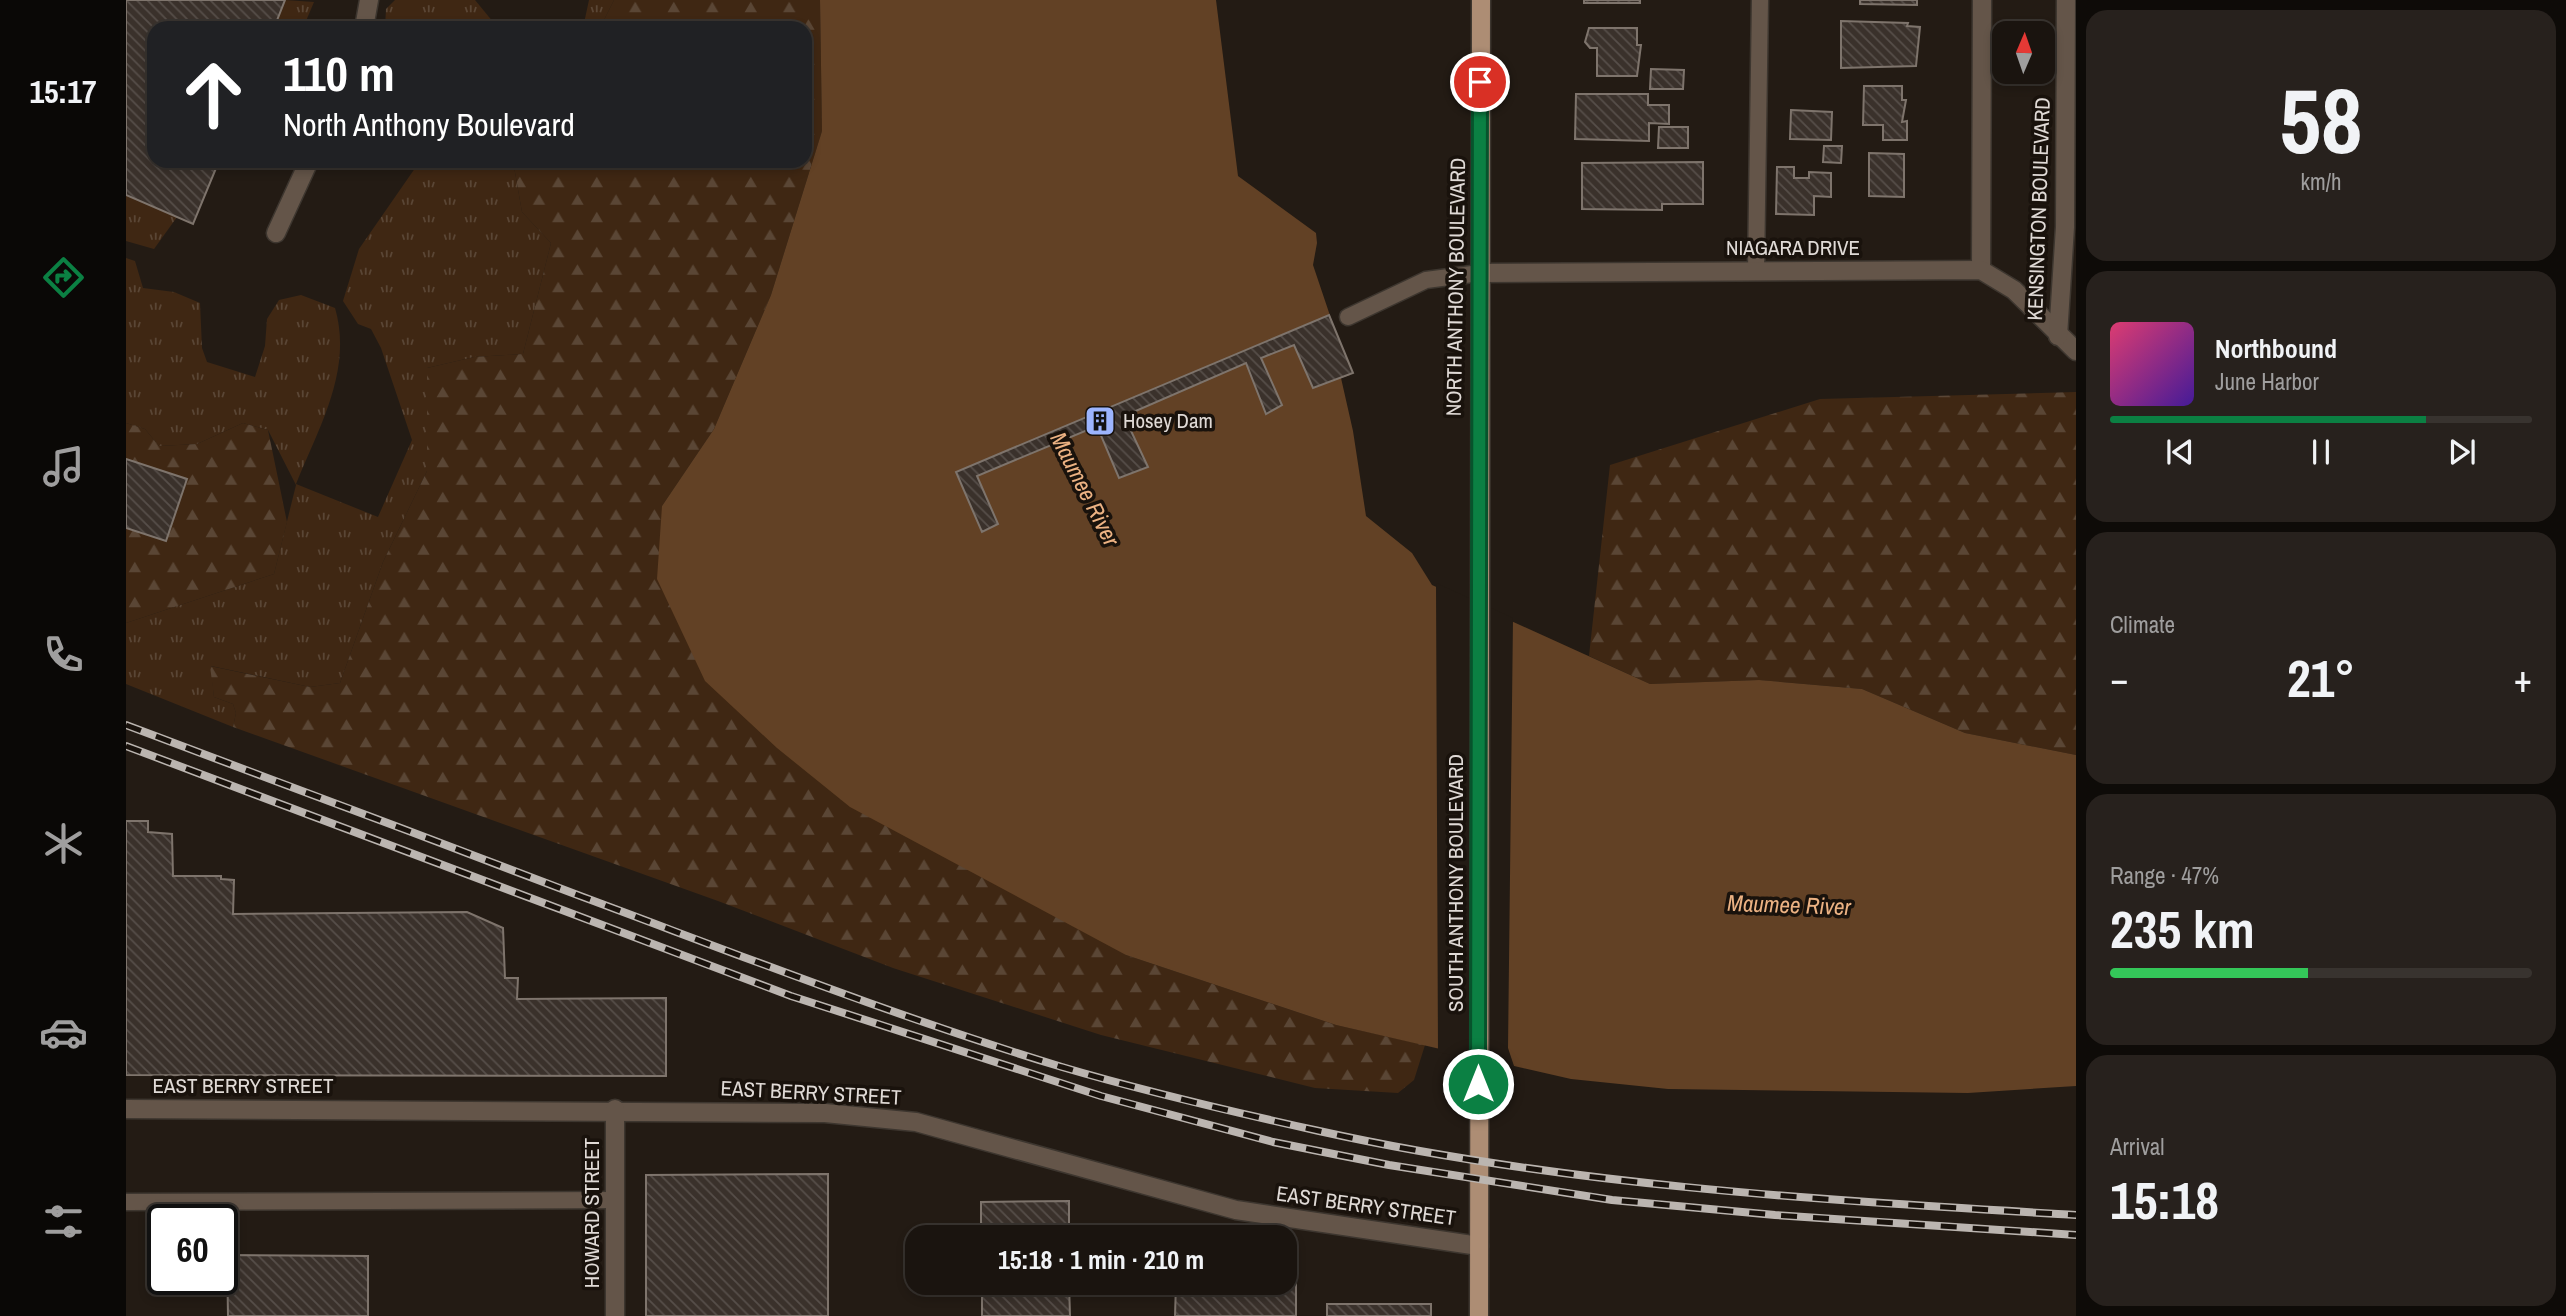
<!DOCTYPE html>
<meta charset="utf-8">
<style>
:root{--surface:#1a140f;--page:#27211d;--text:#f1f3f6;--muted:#9f9e9e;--line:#38332f;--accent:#0b8043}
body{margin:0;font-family:"Archivo Narrow",sans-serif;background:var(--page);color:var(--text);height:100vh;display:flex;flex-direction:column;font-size:26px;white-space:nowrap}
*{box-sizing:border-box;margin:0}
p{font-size:23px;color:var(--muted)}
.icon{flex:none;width:38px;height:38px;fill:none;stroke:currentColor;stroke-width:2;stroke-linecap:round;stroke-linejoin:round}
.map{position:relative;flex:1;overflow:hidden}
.sheet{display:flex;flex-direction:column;gap:10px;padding:10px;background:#0e0b08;width:490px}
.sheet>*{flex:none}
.guide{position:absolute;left:21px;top:21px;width:665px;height:147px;border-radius:21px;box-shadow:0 4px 10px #0003,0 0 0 2px var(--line);background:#202124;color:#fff;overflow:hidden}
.needle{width:46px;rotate:2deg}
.tools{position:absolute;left:1866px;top:21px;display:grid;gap:14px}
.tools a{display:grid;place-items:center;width:63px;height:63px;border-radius:14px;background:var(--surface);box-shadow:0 4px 10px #0003,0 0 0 2px var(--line);font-size:35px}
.speed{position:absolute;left:21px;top:1204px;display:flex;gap:14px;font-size:35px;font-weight:700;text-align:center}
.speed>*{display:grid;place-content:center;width:91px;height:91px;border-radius:50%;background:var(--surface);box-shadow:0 4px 10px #0003,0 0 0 2px var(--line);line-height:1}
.speed .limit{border:4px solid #111;border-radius:10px;background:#fff;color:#111}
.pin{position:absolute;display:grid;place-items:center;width:60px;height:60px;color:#fff;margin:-30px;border:4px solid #fff;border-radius:50%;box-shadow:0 2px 7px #0007}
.me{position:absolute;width:77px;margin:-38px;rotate:0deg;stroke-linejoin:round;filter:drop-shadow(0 0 5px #0008)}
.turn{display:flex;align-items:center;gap:24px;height:147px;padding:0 21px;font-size:32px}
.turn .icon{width:91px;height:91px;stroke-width:2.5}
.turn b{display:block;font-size:49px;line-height:60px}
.big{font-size:52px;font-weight:800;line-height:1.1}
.sheet .card{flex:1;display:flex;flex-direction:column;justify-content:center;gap:10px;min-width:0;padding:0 24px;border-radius:21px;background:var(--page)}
.sheet .dial{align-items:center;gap:0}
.dial b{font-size:91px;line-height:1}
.song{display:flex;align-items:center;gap:21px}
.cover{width:84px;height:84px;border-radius:10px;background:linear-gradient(135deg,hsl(340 70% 55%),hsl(260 70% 35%))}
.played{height:7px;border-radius:4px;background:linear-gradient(90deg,var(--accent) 75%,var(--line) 75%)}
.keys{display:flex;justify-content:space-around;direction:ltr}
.heat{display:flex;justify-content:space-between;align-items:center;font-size:38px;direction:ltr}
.charge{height:10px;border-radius:5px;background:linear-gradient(90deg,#34c759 47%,var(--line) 0)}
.trip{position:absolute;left:779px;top:1225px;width:392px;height:70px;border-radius:21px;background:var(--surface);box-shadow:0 4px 10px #0003,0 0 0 2px var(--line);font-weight:800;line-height:70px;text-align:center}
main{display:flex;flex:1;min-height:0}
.menu{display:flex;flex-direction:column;width:126px;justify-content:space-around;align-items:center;background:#0a0806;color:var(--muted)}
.menu .icon{width:49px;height:49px}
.menu .on{color:var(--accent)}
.menu b{font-size:32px;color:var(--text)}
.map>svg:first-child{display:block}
</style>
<main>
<nav class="menu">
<b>15:17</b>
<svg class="icon on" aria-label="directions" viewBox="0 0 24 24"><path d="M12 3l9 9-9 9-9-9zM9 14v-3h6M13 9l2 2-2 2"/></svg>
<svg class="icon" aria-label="music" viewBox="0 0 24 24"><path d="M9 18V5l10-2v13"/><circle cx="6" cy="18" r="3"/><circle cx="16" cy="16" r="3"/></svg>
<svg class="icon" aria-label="phone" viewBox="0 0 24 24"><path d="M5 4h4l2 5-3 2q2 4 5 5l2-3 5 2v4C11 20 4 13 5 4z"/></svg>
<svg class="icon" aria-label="climate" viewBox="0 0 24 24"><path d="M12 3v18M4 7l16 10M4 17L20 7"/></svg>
<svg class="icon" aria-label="car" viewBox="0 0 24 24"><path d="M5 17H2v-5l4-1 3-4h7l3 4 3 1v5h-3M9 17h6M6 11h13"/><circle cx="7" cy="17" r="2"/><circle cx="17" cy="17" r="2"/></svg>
<svg class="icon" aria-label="filters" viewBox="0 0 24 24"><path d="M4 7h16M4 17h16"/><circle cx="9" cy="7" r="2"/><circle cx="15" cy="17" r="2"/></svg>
</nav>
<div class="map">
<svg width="1950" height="1316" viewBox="0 0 1950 1316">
<defs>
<pattern id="grass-tufts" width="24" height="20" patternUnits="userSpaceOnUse" patternTransform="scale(1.75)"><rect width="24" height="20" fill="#3f2713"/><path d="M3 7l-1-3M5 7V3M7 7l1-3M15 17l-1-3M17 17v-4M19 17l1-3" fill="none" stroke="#5a4635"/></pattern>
<pattern id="forest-firs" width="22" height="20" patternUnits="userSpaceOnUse" patternTransform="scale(1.75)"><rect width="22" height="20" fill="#3f2713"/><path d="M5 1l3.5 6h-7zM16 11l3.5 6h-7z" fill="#5a4635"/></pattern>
<pattern id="building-back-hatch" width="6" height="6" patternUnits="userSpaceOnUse" patternTransform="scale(1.75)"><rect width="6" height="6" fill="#3a312b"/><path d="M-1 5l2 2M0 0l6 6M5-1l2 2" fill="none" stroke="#564e49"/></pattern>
</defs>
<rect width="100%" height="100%" fill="#231b14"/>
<g fill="url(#grass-tufts)">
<polygon points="159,0 188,2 177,28 148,28"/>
<polygon points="269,0 349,0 372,28 259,28 260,9"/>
<polygon points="463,0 488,0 474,28 457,28"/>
<path d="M294 161H387L396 212 425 243 397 354 348 357 301 368V471L257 562 214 683 184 687 85 666 88 697 107 704 110 713 107 727 0 684V623L148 574 170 485 142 430 117 423 71 444 33 446 19 429 0 423V258L9 261 17 288 48 292 74 303 76 348 81 362 129 377 139 346 141 319 153 300 175 295 209 308C227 370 193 427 170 484L252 517 286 440 255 348 245 329 232 324 217 301 233 249Z"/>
<polygon points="0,195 51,217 28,249 0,241"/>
</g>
<g fill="url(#forest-firs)">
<polygon points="488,0 694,0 696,131 645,295 588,429 536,506 1000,955 1210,1025 1299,1045 1288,1080 1272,1093 1189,1088 975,1035 767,968 592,901 107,727 110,713 107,704 88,697 84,666 184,687 214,683 257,562 301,471 301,368 348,357 397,354 425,243 396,212 387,161 679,161 679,28 474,28"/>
<polygon points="1950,392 1950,755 1839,733 1736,689 1633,680 1524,684 1463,656 1484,465 1694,399"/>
<polygon points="0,423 19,429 33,446 71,444 117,423 142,430 161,522 148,574 0,623"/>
</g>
<polygon fill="#624125" points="694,0 1090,0 1112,176 1190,233 1191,243 1187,265 1224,375 1215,378 1227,431 1240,516 1286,553 1306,585 1524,684 1633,680 1736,689 1839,733 1950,755 1950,1086 1842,1093 1542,1089 1445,1079 1210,1025 1000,955 724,807 651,748 579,681 531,579 536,506 588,429 645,295 696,131"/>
<polygon fill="#231b14" points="1310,583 1387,618 1382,1048 1389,1069 1312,1052"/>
<g fill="url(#building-back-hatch)" stroke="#7e746c" stroke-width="2">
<polygon points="0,0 159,0 148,28 28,28 28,161 93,161 67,224 0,195"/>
<rect x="1458" y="0" width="56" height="3"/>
<polygon points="1734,0 1791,0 1791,5 1734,4"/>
<polygon points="1715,21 1782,23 1781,26 1794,27 1790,66 1715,68"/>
<polygon points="1463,28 1511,28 1511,45 1515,45 1511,76 1471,76 1471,48 1464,48 1459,42"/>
<polygon points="1525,69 1558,70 1557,89 1524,89"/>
<polygon points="1738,86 1776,86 1776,100 1780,100 1776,122 1781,121 1781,140 1757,140 1757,125 1737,125"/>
<polygon points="1450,94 1522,94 1522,105 1543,105 1543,124 1523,123 1523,141 1449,139"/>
<polygon points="1665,110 1706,112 1705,140 1664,139"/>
<polygon points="1533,127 1562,127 1562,148 1532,148"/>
<polygon points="1698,146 1716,146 1715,163 1697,162"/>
<polygon points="1743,153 1778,154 1778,197 1743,196"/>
<polygon points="1577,162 1577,204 1536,204 1536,210 1456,209 1456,163"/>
<polygon points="1651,167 1668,167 1668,178 1683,178 1683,172 1705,173 1705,197 1688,196 1688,215 1650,214"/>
<polygon points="1203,315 1227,373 1187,388 1168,345 1135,358 1156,405 1140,414 1120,363 998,416 1022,467 993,478 971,426 851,476 872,524 856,532 830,472"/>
<polygon points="0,459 61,479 40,541 0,528"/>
<polygon points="0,821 22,821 22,832 46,834 47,876 95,876 95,879 108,880 107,914 341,912 377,928 379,978 392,978 391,999 540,998 540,1076 0,1075"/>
<polygon points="702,1174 702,1316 520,1316 520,1175"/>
<polygon points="943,1201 943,1237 855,1237 855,1202"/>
<polygon points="101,1255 242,1256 242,1316 102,1316"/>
<polygon points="1158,1270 1170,1270 1170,1316 1049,1316 1050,1283 1158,1283"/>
<polygon points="856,1283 943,1283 944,1316 856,1316"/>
<rect x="1201" y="1304" width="104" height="12"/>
</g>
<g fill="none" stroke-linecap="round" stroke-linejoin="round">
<g stroke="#3d362f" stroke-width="19">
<g id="service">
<polyline points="1630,271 1634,0"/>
<polyline points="1222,317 1300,280 1354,273"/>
<polyline points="0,1202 488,1200"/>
</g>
</g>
<g stroke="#3d362f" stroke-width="21">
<g id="minor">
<polyline points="238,28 243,0"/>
<polyline points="150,233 183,161"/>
<polyline points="1855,270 1856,0"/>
<polyline points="1354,273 1855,270 1888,290 1950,351"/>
<polyline points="1932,336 1939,227 1940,0"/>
<polyline points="0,1109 699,1113 790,1122 1110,1210 1353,1246"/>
<polyline points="489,1316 489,1109"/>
</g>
</g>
<g stroke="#3d362f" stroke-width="21">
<polyline id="primary" points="1353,1316 1355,0"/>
</g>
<use href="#service" stroke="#645549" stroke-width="16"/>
<use href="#minor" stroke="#645549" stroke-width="18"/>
<use href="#primary" stroke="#ad8d74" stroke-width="18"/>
<g stroke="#bbb5b0" stroke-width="8">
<g id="rail">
<path d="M0 725C152 782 305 839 457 897 616 956 774 1018 936 1067 1021 1092 1107 1112 1193 1131 1442 1186 1696 1200 1950 1215"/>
<polyline points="0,746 665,996 975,1096 1147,1142 1263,1165 1486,1200 1649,1215 1950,1235"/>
</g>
</g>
<use href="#rail" stroke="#19120c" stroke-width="5" stroke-dasharray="16" stroke-linecap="butt"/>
</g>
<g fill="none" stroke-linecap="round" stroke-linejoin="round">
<g stroke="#07532c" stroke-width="18">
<polyline id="route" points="1352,1084 1354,82"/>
</g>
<use href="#route" stroke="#0b8043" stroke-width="12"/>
</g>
<defs>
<g id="building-square" transform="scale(1.575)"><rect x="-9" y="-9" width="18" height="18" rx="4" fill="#9cb4fd" stroke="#19120c"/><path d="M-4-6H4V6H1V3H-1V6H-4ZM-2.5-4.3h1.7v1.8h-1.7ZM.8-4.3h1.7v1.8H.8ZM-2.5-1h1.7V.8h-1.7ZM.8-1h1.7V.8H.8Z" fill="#111"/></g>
</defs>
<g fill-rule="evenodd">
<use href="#building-square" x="974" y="421"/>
</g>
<g text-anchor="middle" stroke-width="7" stroke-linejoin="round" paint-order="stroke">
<g font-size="21" fill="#e0dad6" stroke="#19120c">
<text transform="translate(1913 209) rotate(-88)" y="7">KENSINGTON BOULEVARD</text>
<text x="1667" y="255">NIAGARA DRIVE</text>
<text transform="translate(1330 287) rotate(-89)" y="7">NORTH ANTHONY BOULEVARD</text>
<text transform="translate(1330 883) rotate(-90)" y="7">SOUTH ANTHONY BOULEVARD</text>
<text x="117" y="1093">EAST BERRY STREET</text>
<text transform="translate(685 1093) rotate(3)" y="7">EAST BERRY STREET</text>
<text transform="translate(1240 1206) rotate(8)" y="7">EAST BERRY STREET</text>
<text transform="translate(466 1213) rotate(-90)" y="7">HOWARD STREET</text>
</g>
<g font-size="21" fill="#e0dad6" stroke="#19120c" text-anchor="start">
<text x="997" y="428">Hosey Dam</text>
</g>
<g font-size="23" font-style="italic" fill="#ecb283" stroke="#19120c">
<text transform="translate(959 489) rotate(63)" y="8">Maumee River</text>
<text transform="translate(1663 905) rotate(2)" y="8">Maumee River</text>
</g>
</g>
</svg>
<div class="tools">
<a><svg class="needle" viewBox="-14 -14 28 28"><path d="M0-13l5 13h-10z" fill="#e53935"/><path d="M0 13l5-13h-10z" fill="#9f9e9e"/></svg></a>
</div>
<div class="speed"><div class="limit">60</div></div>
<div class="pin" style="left:1354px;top:82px;background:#d93025"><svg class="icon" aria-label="arrive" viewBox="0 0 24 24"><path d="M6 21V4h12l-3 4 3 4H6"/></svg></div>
<svg class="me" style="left:1352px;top:1084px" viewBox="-20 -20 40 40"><circle r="17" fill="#0b8043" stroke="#fff" stroke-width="3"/><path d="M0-11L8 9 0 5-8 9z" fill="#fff"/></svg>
<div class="trip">15:18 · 1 min · 210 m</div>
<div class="guide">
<div class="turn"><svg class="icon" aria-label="ahead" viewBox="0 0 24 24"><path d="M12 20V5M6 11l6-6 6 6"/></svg><div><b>110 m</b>North Anthony Boulevard</div></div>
</div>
</div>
<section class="sheet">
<div class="card dial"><b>58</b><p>km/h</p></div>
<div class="card">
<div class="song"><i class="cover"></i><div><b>Northbound</b><p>June Harbor</p></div></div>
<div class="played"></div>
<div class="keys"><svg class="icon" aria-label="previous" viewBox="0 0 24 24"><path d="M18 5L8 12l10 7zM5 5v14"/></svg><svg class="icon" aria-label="pause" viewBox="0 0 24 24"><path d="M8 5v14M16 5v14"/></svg><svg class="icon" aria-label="next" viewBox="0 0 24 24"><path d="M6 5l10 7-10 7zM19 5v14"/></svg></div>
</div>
<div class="card"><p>Climate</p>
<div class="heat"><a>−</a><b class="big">21°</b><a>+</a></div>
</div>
<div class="card"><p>Range · 47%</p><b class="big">235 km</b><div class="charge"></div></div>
<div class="card"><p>Arrival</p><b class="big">15:18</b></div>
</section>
</main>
